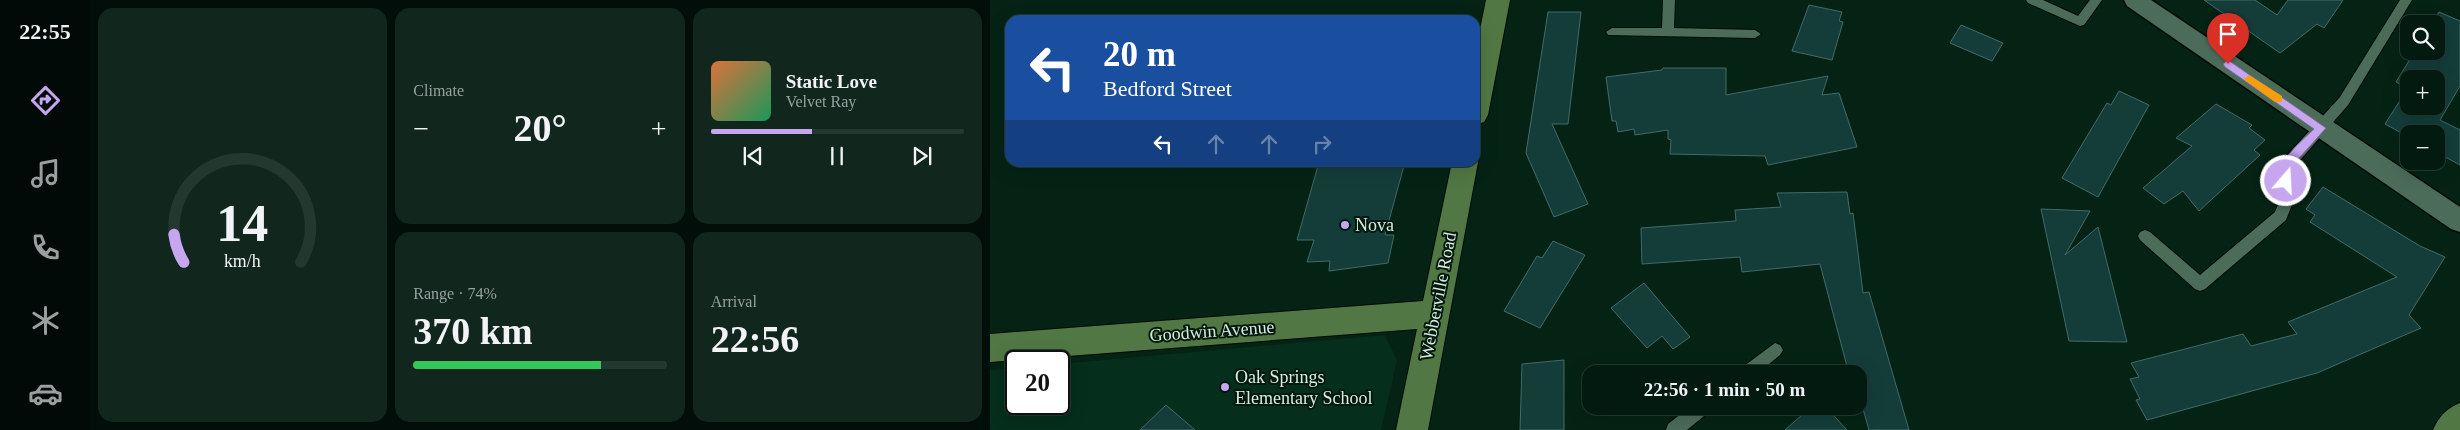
<!DOCTYPE html>
<meta charset="utf-8">
<style>
:root{--surface:#031a10;--page:#11271e;--text:#f1f3f6;--muted:#97a19f;--line:#243830;--accent:#c7a6f0}
body{margin:0;font-family:Georgia,serif;background:var(--page);color:var(--text);height:100vh;display:flex;flex-direction:column;font-size:19px;white-space:nowrap}
*{box-sizing:border-box;margin:0}
p{font-size:16px;color:var(--muted)}
.icon{flex:none;width:28px;height:28px;fill:none;stroke:currentColor;stroke-width:2;stroke-linecap:round;stroke-linejoin:round}
.map{position:relative;flex:1;overflow:hidden}
.sheet{display:flex;flex-direction:column;gap:8px;padding:8px;background:#020e09;width:900px}
.sheet>*{flex:none}
.guide{position:absolute;left:15px;top:15px;width:475px;height:152px;border-radius:15px;box-shadow:0 5px 20px #0002,0 0 0 1px var(--line);background:#1a4fa0;color:#fff;overflow:hidden}
.buttons{position:absolute;left:1410px;top:15px;display:grid;gap:10px}
.buttons a{display:grid;place-items:center;width:45px;height:45px;border-radius:10px;background:var(--surface);box-shadow:0 5px 20px #0002,0 0 0 1px var(--line);font-size:25px}
.speed{position:absolute;left:15px;top:350px;display:flex;gap:10px;font-size:25px;font-weight:700;text-align:center}
.speed>*{display:grid;place-content:center;width:65px;height:65px;border-radius:50%;background:var(--surface);box-shadow:0 5px 20px #0002,0 0 0 1px var(--line);line-height:1}
.speed .limit{border:2px solid #111;border-radius:8px;background:#fff;color:#111}
.pin{position:absolute;display:grid;place-items:center;width:42px;height:42px;color:#fff;margin:-51px -21px;border-radius:50% 50% 50% 0;rotate:-45deg;box-shadow:0 0 5px #0007}
.pin .icon{rotate:45deg}
.me{position:absolute;width:55px;margin:-28px;rotate:19deg;stroke-linejoin:round;filter:drop-shadow(0 0 4px #0008)}
.turn{display:flex;align-items:center;gap:18px;height:105px;padding:0 15px;font-size:22px}
.turn .icon{width:65px;height:65px;stroke-width:2.5}
.turn b{display:block;font-size:35px;line-height:42px}
.lanes{display:flex;align-items:center;height:48px;padding:0 15px;background:#0003;justify-content:center;gap:25px;direction:ltr}
.lanes .off{opacity:.35}
.big{font-size:38px;font-weight:600;line-height:1.1}
.sheet .card{flex:1;display:flex;flex-direction:column;justify-content:center;gap:8px;min-width:0;padding:0 18px;border-radius:15px;background:var(--page)}
.sheet .dial{align-items:center;gap:0}
.dial svg{height:130px;overflow:visible;fill:none;stroke:var(--line);stroke-width:7;stroke-linecap:round;text-anchor:middle}
.dial text{fill:var(--text);stroke:none}
.song{display:flex;align-items:center;gap:15px}
.cover{width:60px;height:60px;border-radius:8px;background:linear-gradient(135deg,hsl(20 70% 55%),hsl(150 70% 35%))}
.played{height:5px;border-radius:2px;background:linear-gradient(90deg,var(--accent) 40%,var(--line) 40%)}
.keys{display:flex;justify-content:space-around;direction:ltr}
.heat{display:flex;justify-content:space-between;align-items:center;font-size:28px;direction:ltr}
.charge{height:8px;border-radius:4px;background:linear-gradient(90deg,#34c759 74%,var(--line) 0)}
.sheet .tiles{flex:1;display:grid;gap:8px;grid-template-columns:repeat(3,1fr)}
.card:first-child{grid-row:span 2}
.trip{position:absolute;left:592px;top:365px;width:285px;height:50px;border-radius:15px;background:var(--surface);box-shadow:0 5px 20px #0002,0 0 0 1px var(--line);font-weight:600;line-height:50px;text-align:center}
main{display:flex;flex:1;min-height:0}
.dock{display:flex;flex-direction:column;width:90px;justify-content:space-around;align-items:center;background:#010a06;color:var(--muted)}
.dock .icon{width:35px;height:35px}
.dock .selected{color:var(--accent)}
.dock b{font-size:22px;color:var(--text)}
.map>svg:first-child{display:block}
</style>
<main>
<nav class="dock">
<b>22:55</b>
<svg class="icon selected" aria-label="directions" viewBox="0 0 24 24"><path d="M12 3l9 9-9 9-9-9zM9 14v-3h6M13 9l2 2-2 2"/></svg>
<svg class="icon" aria-label="music" viewBox="0 0 24 24"><path d="M9 18V5l10-2v13"/><circle cx="6" cy="18" r="3"/><circle cx="16" cy="16" r="3"/></svg>
<svg class="icon" aria-label="phone" viewBox="0 0 24 24"><path d="M5 4h4l2 5-3 2q2 4 5 5l2-3 5 2v4C11 20 4 13 5 4z"/></svg>
<svg class="icon" aria-label="climate" viewBox="0 0 24 24"><path d="M12 3v18M4 7l16 10M4 17L20 7"/></svg>
<svg class="icon" aria-label="car" viewBox="0 0 24 24"><path d="M5 17H2v-5l4-1 3-4h7l3 4 3 1v5h-3M9 17h6M6 11h13"/><circle cx="7" cy="17" r="2"/><circle cx="17" cy="17" r="2"/></svg>
</nav>
<section class="sheet">
<div class="tiles">
<div class="card dial"><svg viewBox="0 0 100 80">
<path d="M14 69A42 42 0 1 1 86 69"/>
<path d="M14 69A42 42 0 0 1 8 52" stroke="#c7a6f0"/>
<text x="50" y="56" font-size="32" font-weight="700">14</text>
<text x="50" y="72" font-size="11">km/h</text>
</svg></div>
<div class="card"><p>Climate</p>
<div class="heat"><a>−</a><b class="big">20°</b><a>+</a></div>
</div>
<div class="card">
<div class="song"><i class="cover"></i><div><b>Static Love</b><p>Velvet Ray</p></div></div>
<div class="played"></div>
<div class="keys"><svg class="icon" aria-label="previous" viewBox="0 0 24 24"><path d="M18 5L8 12l10 7zM5 5v14"/></svg><svg class="icon" aria-label="pause" viewBox="0 0 24 24"><path d="M8 5v14M16 5v14"/></svg><svg class="icon" aria-label="next" viewBox="0 0 24 24"><path d="M6 5l10 7-10 7zM19 5v14"/></svg></div>
</div>
<div class="card"><p>Range · 74%</p><b class="big">370 km</b><div class="charge"></div></div>
<div class="card"><p>Arrival</p><b class="big">22:56</b></div>
</div>
</section>
<div class="map">
<svg width="1470" height="430" viewBox="0 0 1470 430">
<rect width="100%" height="100%" fill="#042315"/>
<polygon fill="#052e1c" points="395,335 407,360 391,430 0,430 0,370 26,368 26,404 69,404 69,364"/>
<g fill="#143d3a" stroke="#426a67" fill-rule="evenodd">
<polygon points="1214,0 1265,0 1287,15 1298,0 1353,0 1334,28 1327,24 1290,53"/>
<polygon points="819,5 852,12 849,21 853,22 842,60 802,51"/>
<polygon points="558,12 591,12 578,124 562,124 598,204 564,217 536,153"/>
<path d="M1449 12 1470 21V86L1450 120 1470 130V165L1446 152V134H1419V137L1395 124 1418 88 1406 82 1425 51H1446V24H1442ZM1419 79H1446V106H1419Z"/>
<polygon points="971,25 1013,43 1002,61 960,43"/>
<polygon points="673,68 736,68 736,95 838,76 832,95 849,93 867,147 778,165 775,156 680,154 681,140 678,139 678,130 645,135 644,129 628,132 626,121 622,121 616,77 672,70"/>
<polygon points="1129,91 1159,105 1108,197 1072,178 1117,103 1121,105"/>
<polygon points="1226,104 1262,125 1259,128 1275,140 1264,150 1270,155 1209,211 1193,191 1174,204 1153,188 1202,146 1186,138"/>
<polygon points="329,162 415,162 395,235 404,235 398,263 339,271 340,261 317,262 324,240 307,240"/>
<polygon points="1333,187 1430,246 1455,257 1419,315 1431,328 1327,373 1157,420 1146,400 1150,399 1140,379 1149,377 1141,363 1253,334 1261,346 1307,334 1298,322 1407,277 1320,222 1325,215 1316,209"/>
<polygon points="857,192 860,214 863,213 873,293 879,292 919,430 879,430 871,402 869,404 869,374 859,374 830,264 752,272 750,257 652,264 651,228 746,221 745,210 791,207 787,193"/>
<polygon points="1051,209 1100,211 1075,255 1108,227 1137,342 1079,341"/>
<polygon points="563,241 595,255 550,328 514,311 547,256 552,258"/>
<polygon points="654,283 700,337 683,349 672,336 657,348 621,308"/>
<polygon points="574,360 574,430 530,430 532,364"/>
<polygon points="176,405 205,430 150,430"/>
<polygon points="822,406 835,406 857,430 795,430"/>
</g>
<g fill="none" stroke-linecap="round" stroke-linejoin="round">
<g stroke="#000b03" stroke-width="2">
<g id="lane">
<polygon points="673,0 685,0 684,28 765,30 771,34 765,38 618,35 616,32 622,28 672,28"/>
<polygon points="1036,0 1053,0 1088,16 1100,0 1112,0 1094,25 1090,26 1038,3"/>
<polygon points="1410,0 1422,0 1358,105 1305,166 1303,202 1296,220 1215,289 1210,291 1205,289 1150,240 1148,236 1150,232 1155,230 1160,232 1210,275 1285,212 1289,202 1293,160 1350,97"/>
<polygon points="785,343 790,345 793,350 790,355 767,374 747,374 750,369"/>
<polygon points="701,406 722,406 720,411 697,430 676,430 678,424"/>
</g>
</g>
<g stroke="#000b03" stroke-width="3">
<polygon id="street" points="1134,0 1161,0 1470,207 1470,232 1461,229 1137,6"/>
</g>
<g stroke="#000b03" stroke-width="2">
<g id="secondary">
<polygon points="496,0 520,0 498,115 494,122 485,125 485,54"/>
<polygon points="485,156 488,162 438,430 406,430 427,329 0,362 0,334 433,301 462,162 485,162"/>
<path d="M1470 403V430H1443C1449 416 1456 409 1470 403Z"/>
</g>
</g>
<use href="#lane" fill="#4c6c5a" fill-rule="evenodd"/>
<use href="#street" fill="#4c6c5a" fill-rule="evenodd"/>
<use href="#secondary" fill="#517844" fill-rule="evenodd"/>
</g>
<path fill="#c7a6f0" stroke="#816c9c" d="M1238 60 1336 128 1303 165 1300 184H1292C1283 163 1311 142 1324 129L1235 67 1233 64Z"/>
<polygon fill="#f59e0b" points="1259,75 1292,96 1292,102 1285,102 1256,81 1254,79"/>
<g fill="#c7a6f0" stroke="#00190c" stroke-width="2">
<circle cx="355" cy="225" r="5"/>
<circle cx="235" cy="387" r="5"/>
</g>
<g text-anchor="middle" stroke-width="4" stroke-linejoin="round" paint-order="stroke">
<g font-size="18" fill="#d9ebe0" stroke="#00190c" text-anchor="start">
<text x="365" y="231">Nova</text>
<text x="245" y="383">Oak Springs<tspan x="245" dy="21">Elementary School</tspan></text>
</g>
<g font-size="18" fill="#d9ebe0" stroke="#00190c">
<text transform="translate(448 296) rotate(-79)" y="6">Webberville Road</text>
<text transform="translate(222 331) rotate(-4)" y="6">Goodwin Avenue</text>
</g>
</g>
</svg>
<div class="buttons">
<a><svg class="icon" aria-label="search" viewBox="0 0 24 24"><circle cx="10" cy="10" r="6"/><path d="M15 15l6 6"/></svg></a>
<a>+</a>
<a>−</a>
</div>
<div class="speed"><div class="limit">20</div></div>
<div class="pin" style="left:1238px;top:64px;background:#d93025"><svg class="icon" aria-label="arrive" viewBox="0 0 24 24"><path d="M6 21V4h12l-3 4 3 4H6"/></svg></div>
<svg class="me" style="left:1296px;top:181px" viewBox="-20 -20 40 40"><circle r="17" fill="#c7a6f0" stroke="#fff" stroke-width="3"/><path d="M0-11L8 9 0 5-8 9z" fill="#fff"/></svg>
<div class="trip">22:56 · 1 min · 50 m</div>
<div class="guide">
<div class="turn"><svg class="icon" aria-label="left" viewBox="0 0 24 24"><path d="M17 20v-9H6M10 6l-5 5 5 5"/></svg><div><b>20 m</b>Bedford Street</div></div>
<div class="lanes"><svg class="icon" aria-label="left" viewBox="0 0 24 24"><path d="M17 20v-9H6M10 6l-5 5 5 5"/></svg><svg class="icon off" aria-label="ahead" viewBox="0 0 24 24"><path d="M12 20V5M6 11l6-6 6 6"/></svg><svg class="icon off" aria-label="ahead" viewBox="0 0 24 24"><path d="M12 20V5M6 11l6-6 6 6"/></svg><svg class="icon off" aria-label="right" viewBox="0 0 24 24"><path d="M7 20v-9h11M14 6l5 5-5 5"/></svg></div>
</div>
</div>
</main>
